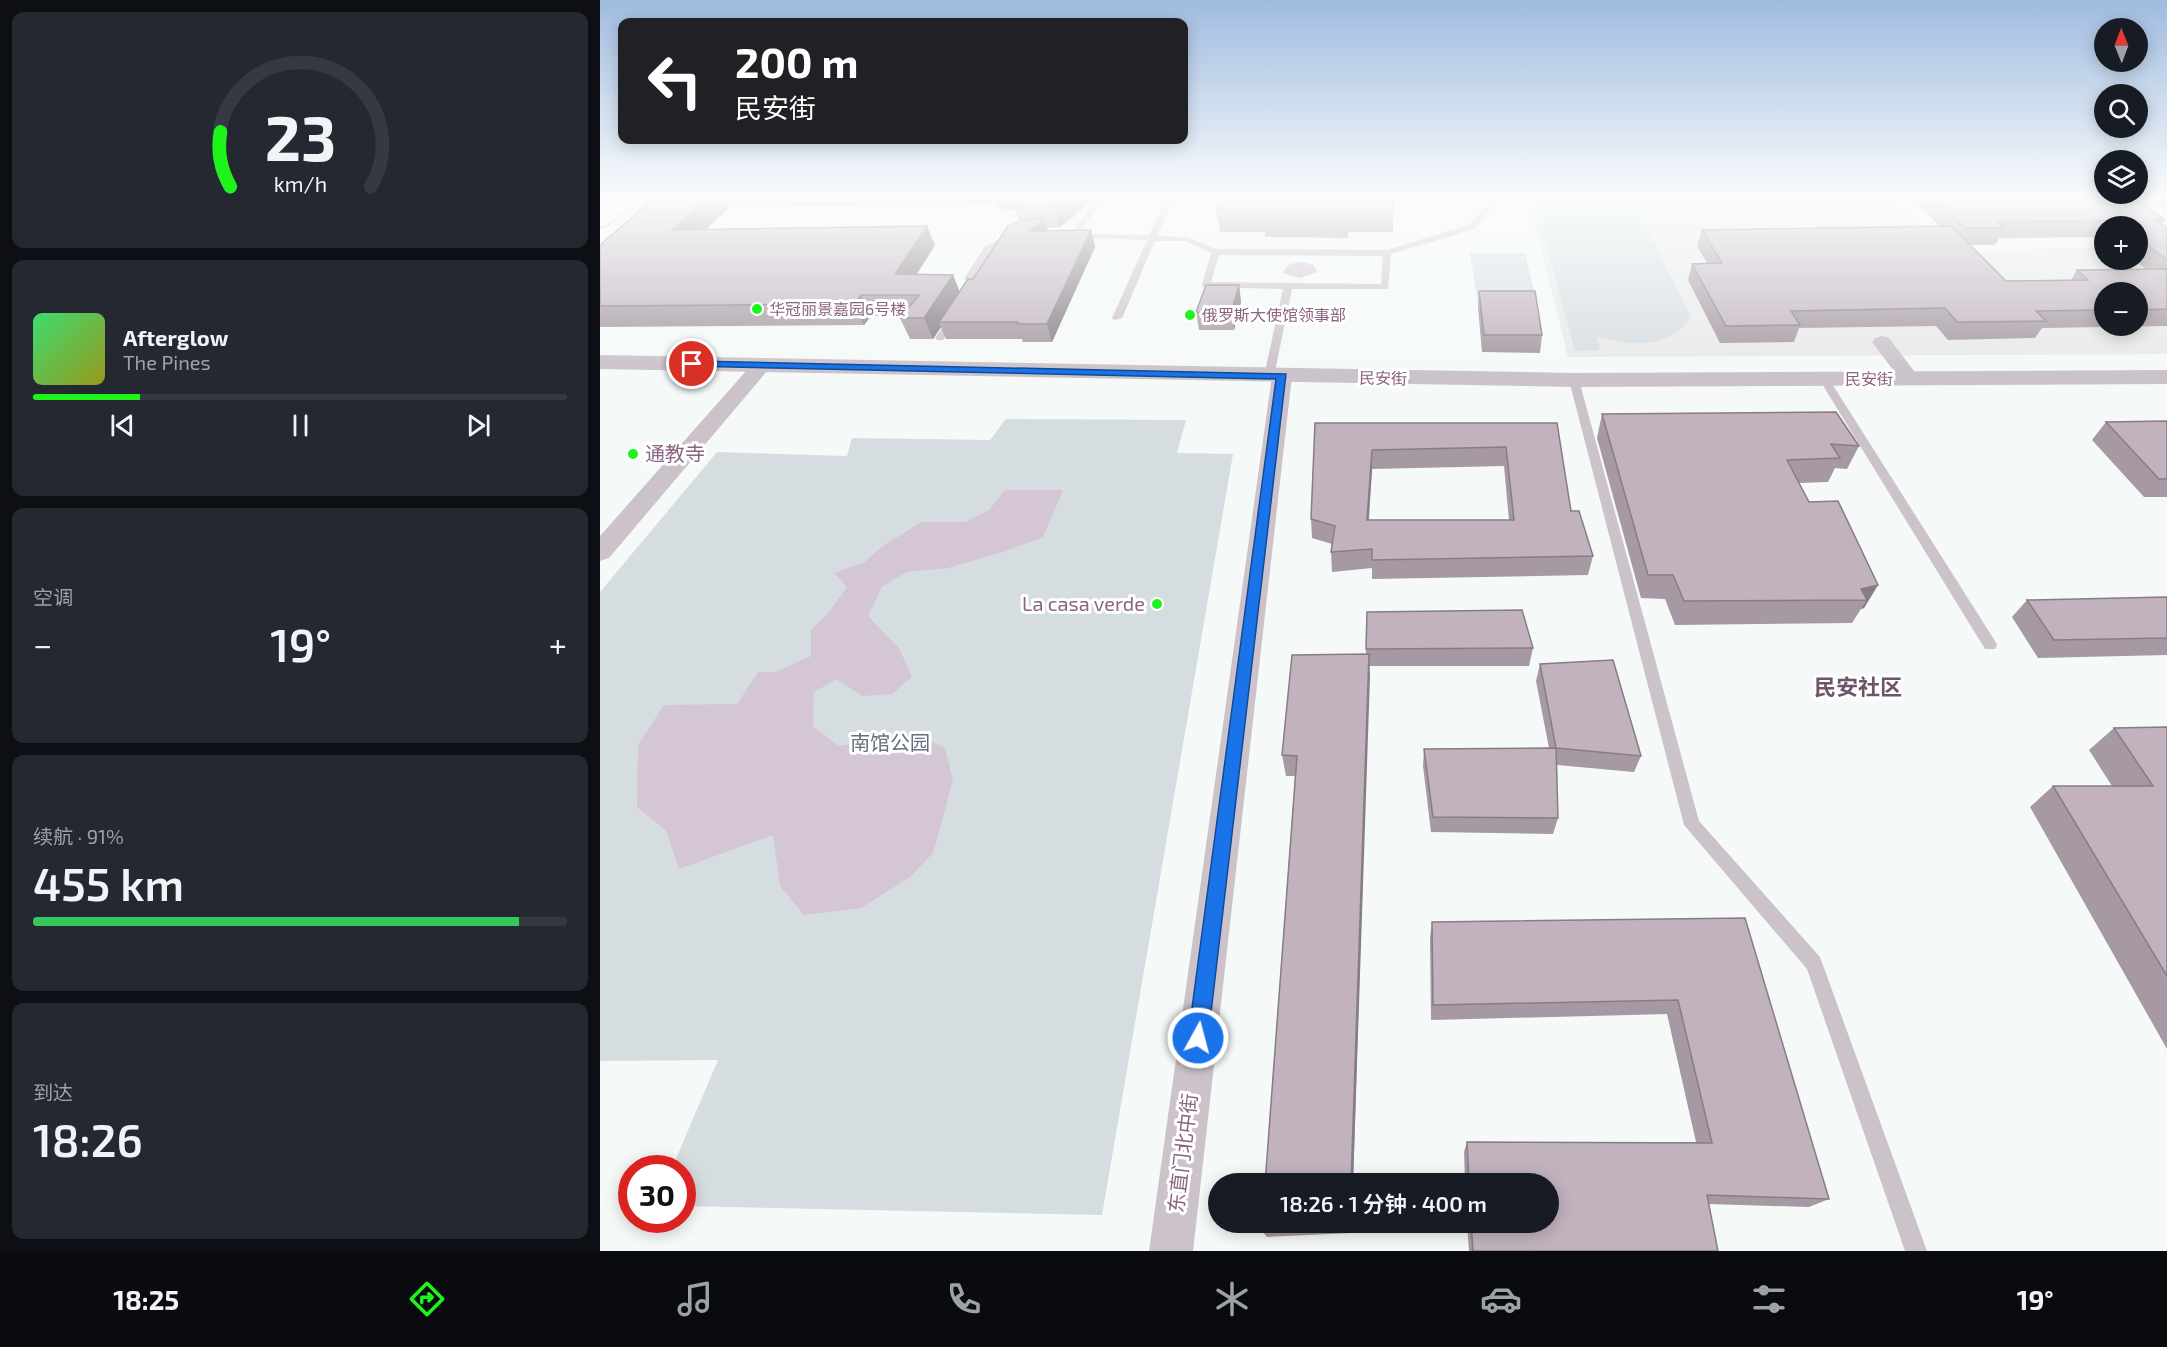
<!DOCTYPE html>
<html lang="zh">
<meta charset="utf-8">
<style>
:root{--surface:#171b24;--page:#242831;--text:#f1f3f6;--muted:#9ea1a6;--line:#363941;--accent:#1ef41a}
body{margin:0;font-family:"Exo 2","Noto Sans SC",sans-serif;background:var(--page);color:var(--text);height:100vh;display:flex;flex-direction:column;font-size:22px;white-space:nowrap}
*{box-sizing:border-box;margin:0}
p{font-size:20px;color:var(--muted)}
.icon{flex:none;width:33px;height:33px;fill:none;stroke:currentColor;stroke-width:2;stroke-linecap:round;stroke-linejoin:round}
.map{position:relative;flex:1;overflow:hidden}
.drawer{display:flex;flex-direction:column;gap:12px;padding:12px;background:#0d0f14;width:600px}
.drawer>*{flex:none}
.top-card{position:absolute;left:18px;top:18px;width:570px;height:126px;border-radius:12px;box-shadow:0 3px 15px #0003;background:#202124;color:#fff;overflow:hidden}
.needle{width:39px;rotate:359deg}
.controls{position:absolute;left:1494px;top:18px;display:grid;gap:12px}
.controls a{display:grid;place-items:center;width:54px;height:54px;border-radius:50%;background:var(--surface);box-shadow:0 3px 15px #0003;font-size:30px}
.speed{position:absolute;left:18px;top:1155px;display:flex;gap:12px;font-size:30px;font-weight:700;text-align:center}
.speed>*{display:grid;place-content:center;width:78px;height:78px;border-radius:50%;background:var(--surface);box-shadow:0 3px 15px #0003;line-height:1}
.speed .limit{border:9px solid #d22;background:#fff;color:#111}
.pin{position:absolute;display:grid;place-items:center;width:51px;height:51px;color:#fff;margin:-26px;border:3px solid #fff;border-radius:50%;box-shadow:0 2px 6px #0007}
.me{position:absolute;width:66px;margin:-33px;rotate:7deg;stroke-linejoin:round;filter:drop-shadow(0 0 4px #0008)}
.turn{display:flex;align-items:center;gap:21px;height:126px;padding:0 18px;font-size:27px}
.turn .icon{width:78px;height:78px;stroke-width:2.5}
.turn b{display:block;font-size:42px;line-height:51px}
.big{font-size:45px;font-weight:600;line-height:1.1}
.drawer .card{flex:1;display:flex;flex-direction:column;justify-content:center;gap:9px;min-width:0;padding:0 21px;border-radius:12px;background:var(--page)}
.drawer .dial{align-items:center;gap:0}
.dial svg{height:156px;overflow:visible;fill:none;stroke:var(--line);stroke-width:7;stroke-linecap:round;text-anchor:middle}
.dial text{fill:var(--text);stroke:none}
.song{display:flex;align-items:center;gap:18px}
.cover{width:72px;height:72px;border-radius:9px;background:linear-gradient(135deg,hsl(140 70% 55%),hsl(60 70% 35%))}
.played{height:6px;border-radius:3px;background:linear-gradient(90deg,var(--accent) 20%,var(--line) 20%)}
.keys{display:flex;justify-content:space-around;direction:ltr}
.heat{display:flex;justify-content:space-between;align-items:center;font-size:33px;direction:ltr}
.charge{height:9px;border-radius:4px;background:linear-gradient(90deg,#34c759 91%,var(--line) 0)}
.trip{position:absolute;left:608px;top:1173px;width:351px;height:60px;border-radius:30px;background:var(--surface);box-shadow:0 3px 15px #0003;font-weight:600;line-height:60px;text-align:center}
.menu{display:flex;height:96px;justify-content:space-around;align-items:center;background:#090b0e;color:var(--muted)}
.menu .icon{width:42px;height:42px}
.menu .active{color:var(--accent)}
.menu b{font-size:27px;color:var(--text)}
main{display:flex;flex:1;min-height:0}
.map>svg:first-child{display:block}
</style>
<main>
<section class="drawer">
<div class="card dial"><svg viewBox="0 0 100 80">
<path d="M14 69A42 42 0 1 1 86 69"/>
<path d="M14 69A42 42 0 0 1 9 41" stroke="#1ef41a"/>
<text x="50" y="56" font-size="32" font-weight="700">23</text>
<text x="50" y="72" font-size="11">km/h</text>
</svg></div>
<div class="card">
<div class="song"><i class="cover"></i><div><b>Afterglow</b><p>The Pines</p></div></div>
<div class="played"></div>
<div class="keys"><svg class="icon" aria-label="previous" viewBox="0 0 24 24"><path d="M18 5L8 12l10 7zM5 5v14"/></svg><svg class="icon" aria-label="pause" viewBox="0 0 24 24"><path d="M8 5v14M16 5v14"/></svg><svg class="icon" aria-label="next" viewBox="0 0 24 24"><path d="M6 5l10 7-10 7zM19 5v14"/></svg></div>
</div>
<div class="card"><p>空调</p>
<div class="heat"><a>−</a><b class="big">19°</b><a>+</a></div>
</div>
<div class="card"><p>续航 · 91%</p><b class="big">455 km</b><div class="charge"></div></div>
<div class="card"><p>到达</p><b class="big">18:26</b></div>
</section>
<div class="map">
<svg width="1567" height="1251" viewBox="0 0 1567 1251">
<rect width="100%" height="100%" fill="#f5f9f8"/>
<path fill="#e9e9ea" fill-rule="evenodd" d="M1154 198H1294L1348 251 1504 247V260H1538L1567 245V354L968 357 929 201ZM1504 292H1538V326H1504Z"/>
<g fill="#d6dde1">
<path d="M1035 204 1091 317C1067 351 1032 345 997 337L1000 350 975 351 936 205Z"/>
<polygon points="870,253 925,253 937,304 878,304"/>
<polygon points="406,419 586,420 577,453 633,454 502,1215 83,1206 82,1168 72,1168 118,1060 0,1061 0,592 117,452 247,456 252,438 390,440"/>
</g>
<g fill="#d4c6d4">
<polygon points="702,262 713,265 717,270 715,273 699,278 684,273 684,270 690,264"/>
<polygon points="405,490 463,490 443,537 403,552 348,568 306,572 282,587 268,616 299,648 312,677 292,694 262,696 237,679 214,692 213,726 238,746 315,733 345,748 353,780 333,853 310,877 261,908 204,915 180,886 173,835 79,869 66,831 37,807 38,745 64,705 137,704 158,672 176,672 211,656 211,630 229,612 247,587 234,573 265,562 280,548 321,522 365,522 389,510"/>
</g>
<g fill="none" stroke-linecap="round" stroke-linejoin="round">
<g stroke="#c3b7c0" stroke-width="3">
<polygon id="secondary" points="18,198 39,198 7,225 0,227 0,212"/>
</g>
<g fill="#ccc3ca" fill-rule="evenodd">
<path d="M497 198H505L481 231 485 234 549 235 566 198H574L557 236 587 237 617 249 786 250 869 225 892 198H900L875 229 791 254 788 289H692L674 376 669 379 664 376 683 289 603 287 602 285 611 253 586 241H555L522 318 514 320 512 318 547 240 483 238 473 231ZM619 255 783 256 781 284 611 282Z"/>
<polygon points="408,236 415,238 391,250 374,276 382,279 375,290 369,290 368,288 372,282 364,279 385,246"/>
<polygon points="349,317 357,319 343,340 337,340 335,338"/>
<polygon points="1224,376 1229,379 1395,641 1397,645 1395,649 1385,649 1219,379"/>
<polygon points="974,377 979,380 1099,821 1220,957 1327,1251 1305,1251 1207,969 1084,825 969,380"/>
</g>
<g fill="#ccc3ca" fill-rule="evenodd">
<polygon points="1548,198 1567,199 1567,211 1561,209"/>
<polygon points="1282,336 1289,338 1317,375 1320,379 1317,383 1303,383 1272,342 1275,338"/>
<polygon points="161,360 168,362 171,366 168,370 9,558 0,561 0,536 154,362"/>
<polygon points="682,370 689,372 692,376 593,1251 549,1251 672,376 675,372"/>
</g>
<polygon fill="#ccc3ca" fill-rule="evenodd" points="0,355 974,373 1567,370 1567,384 974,387 0,369"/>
<use href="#secondary" fill="#fff" fill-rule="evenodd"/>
</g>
<g fill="#a699a3" fill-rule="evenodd">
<polygon points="55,198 392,198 392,204 130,207 106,229 335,245 317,274 353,275 359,291 373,279 419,221 415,210 400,211 396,199 397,198 494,199 460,227 447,228 448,231 491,230 495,247 452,342 423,342 422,339 346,339 341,327 333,339 310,339 300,318 302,316 271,316 264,325 0,327 0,245"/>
<polygon points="793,198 793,232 748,232 748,238 665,237 665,232 620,232 616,210"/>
<path d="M1312 198H1429L1432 200H1475L1476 198H1534L1565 220 1562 224 1567 228V326L1442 328 1435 338 1348 340 1336 326 1199 328 1194 342 1120 343 1088 280 1092 264 1107 263 1097 246 1102 230 1340 227ZM1504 226H1538V260H1534L1546 269 1477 270 1471 280 1406 281 1370 245H1395L1399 238 1504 237ZM1504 292H1538V326H1504Z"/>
<polygon points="639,285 641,302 634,330 599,330 596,312"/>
<polygon points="879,291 942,335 940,353 882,352 878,308"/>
<polygon points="1002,414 1259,446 1247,469 1235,468 1228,482 1199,483 1209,502 1278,585 1264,608 1261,609 1252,623 1075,625 1065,599 1041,598 997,438"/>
<polygon points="1567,421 1567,497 1544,497 1492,440 1506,422"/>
<path d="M715 423H957L971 511 993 556 988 575 772 579V568L732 572 731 552 732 544 712 538 711 519ZM904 466 909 520H769L772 469Z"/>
<polygon points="1567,597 1567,655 1438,658 1412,617 1427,600"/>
<polygon points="933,648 929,666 769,666 753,1184 665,1184 695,776 686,776 682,755 766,654 766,649"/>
<polygon points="940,664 1041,756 1034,772 957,765 958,818 953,834 831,832 823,766 824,749 949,748 936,681"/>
<polygon points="1567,727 1567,1049 1430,807 1453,786 1512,786 1489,750 1514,728"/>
<polygon points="1145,918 1229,1199 1209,1207 1108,1204 1118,1251 869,1251 867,1222 948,1222 948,1184 865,1184 864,1152 867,1142 1096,1142 1067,1014 831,1020 830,938 832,922"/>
<polygon points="662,1222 751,1222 751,1233 667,1237 661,1230"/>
</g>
<g fill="#877d85">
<polygon points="108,198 124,198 130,207 84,249 72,230"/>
<polygon points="464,198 493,198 494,199 460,227 454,206"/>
<polygon points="444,219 449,236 430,231"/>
<polygon points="327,226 335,245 304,294 295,274"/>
<polygon points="491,230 495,247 452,342 447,324"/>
<polygon points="353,275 361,295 339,322 341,327 333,339 324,318"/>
<polygon points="639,285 641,302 634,330 631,313"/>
<polygon points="261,295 271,316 264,325 254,304"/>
<polygon points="772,450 772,469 767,540 767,520"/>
<polygon points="1278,585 1264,608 1261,609 1267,600 1261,589"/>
<polygon points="769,654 770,676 753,1184 751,1184"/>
</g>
<g fill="#c1b2be" stroke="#877d85" stroke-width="1.5" fill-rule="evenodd">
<polygon points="55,198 108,198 72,230 327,226 295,274 353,275 324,318 300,318 319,295 261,295 254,304 0,306 0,245"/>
<polygon points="421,198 464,198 454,206 415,208"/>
<polygon points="620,198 793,198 793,211 748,211 747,216 663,216 664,211 616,210"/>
<polygon points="1335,198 1429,198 1432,200 1501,199 1499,198 1534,198 1565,220 1556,220 1567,228 1567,260 1538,237 1538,226 1524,226 1516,220 1397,222 1404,228 1366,228"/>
<polygon points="444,219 430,231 491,230 447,324 417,324 418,322 339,322 368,279 373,279 408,226 421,220"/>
<polygon points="1351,226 1406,281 1488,280 1477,270 1567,269 1567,309 1538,310 1538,292 1504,292 1504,310 1436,311 1446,321 1357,322 1345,308 1191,311 1200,325 1126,326 1092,264 1122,263 1102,230"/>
<polygon points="606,285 639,285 631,313 596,312"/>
<polygon points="879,291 935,291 942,335 884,335"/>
<polygon points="1236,412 1259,446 1231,444 1240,458 1187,460 1209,502 1238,501 1278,585 1261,589 1267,600 1084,601 1073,575 1048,575 1002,414"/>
<polygon points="1567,421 1567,479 1559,479 1506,422"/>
<path d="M715 423H957L971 511H979L993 556 772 560V549L731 552 735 526 711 519ZM906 447 914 520H767L772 450Z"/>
<polygon points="1567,597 1567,638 1454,640 1427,600"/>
<polygon points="922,610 933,648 766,649 767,612"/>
<polygon points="769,654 751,1184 665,1184 697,756 682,755 692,655"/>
<polygon points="1013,660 1041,756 956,748 940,664"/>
<polygon points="1567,727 1567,976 1453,786 1553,786 1514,728"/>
<polygon points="956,748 958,818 833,817 824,749"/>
<polygon points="1145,918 1229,1199 1107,1195 1118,1251 873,1251 871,1222 948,1222 948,1184 869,1184 867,1142 1112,1143 1078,1000 833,1005 832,922"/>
<polygon points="662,1222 749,1222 749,1226 661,1230"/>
</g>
<linearGradient id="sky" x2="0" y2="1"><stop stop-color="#a0bbe0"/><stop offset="0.53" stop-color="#fafcfc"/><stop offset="1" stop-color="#fafcfc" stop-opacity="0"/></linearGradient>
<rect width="1567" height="373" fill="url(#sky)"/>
<polygon fill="#1a73e8" stroke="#114b97" stroke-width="1.5" points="92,361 686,374 608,1038 605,1045 598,1048 591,1045 588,1038 676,379 88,366 87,364"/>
<g fill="#1ef41a" stroke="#fff" stroke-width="2">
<circle cx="157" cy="309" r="6"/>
<circle cx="590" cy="315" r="6"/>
<circle cx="33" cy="454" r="6"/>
<circle cx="557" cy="604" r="6"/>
</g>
<g text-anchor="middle" stroke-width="6" stroke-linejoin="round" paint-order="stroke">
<g font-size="16" fill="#8a6482" stroke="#fff" text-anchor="start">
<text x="169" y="315">华冠丽景嘉园6号楼</text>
<text x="602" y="321">俄罗斯大使馆领事部</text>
</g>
<g font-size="16" fill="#8a6482" stroke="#fff">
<text transform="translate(783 378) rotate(1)" y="6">民安街</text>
<text x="1269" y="385">民安街</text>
</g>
<g font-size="20" fill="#8a6482" stroke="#fff" text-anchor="start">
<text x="45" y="461">通教寺</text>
<text x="545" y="611" text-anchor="end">La casa verde</text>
</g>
<g font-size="20" fill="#647180" stroke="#fff">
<text x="290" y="750">南馆公园</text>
</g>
<g font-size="20" fill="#8a6482" stroke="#fff">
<text transform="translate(583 1153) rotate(-83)" y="7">东直门北中街</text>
</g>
<g font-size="22" font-weight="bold" fill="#6e5369" stroke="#fff">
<text x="1258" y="695">民安社区</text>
</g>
</g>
</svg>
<div class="controls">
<a><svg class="needle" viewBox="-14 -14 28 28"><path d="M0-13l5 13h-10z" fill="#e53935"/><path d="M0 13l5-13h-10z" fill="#9ea1a6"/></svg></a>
<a><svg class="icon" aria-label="search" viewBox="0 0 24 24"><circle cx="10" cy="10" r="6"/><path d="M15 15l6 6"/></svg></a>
<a><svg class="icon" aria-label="layers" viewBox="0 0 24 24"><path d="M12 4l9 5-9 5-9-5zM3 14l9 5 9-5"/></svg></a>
<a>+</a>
<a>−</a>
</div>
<div class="speed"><div class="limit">30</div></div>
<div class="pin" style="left:92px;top:364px;background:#d93025"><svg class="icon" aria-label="arrive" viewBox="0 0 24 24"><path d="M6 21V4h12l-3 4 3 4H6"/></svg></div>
<svg class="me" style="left:598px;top:1038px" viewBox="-20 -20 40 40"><circle r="17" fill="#1a73e8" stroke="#fff" stroke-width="3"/><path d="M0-11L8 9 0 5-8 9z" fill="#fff"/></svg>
<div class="trip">18:26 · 1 分钟 · 400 m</div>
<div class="top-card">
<div class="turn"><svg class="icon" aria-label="left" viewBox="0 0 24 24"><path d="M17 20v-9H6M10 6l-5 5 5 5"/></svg><div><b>200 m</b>民安街</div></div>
</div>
</div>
</main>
<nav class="menu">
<b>18:25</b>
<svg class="icon active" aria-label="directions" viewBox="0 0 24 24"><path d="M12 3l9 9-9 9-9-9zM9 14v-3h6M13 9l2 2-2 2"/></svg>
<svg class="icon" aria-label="music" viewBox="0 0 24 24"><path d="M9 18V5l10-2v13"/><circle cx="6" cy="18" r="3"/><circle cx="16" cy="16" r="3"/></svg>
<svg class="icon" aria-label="phone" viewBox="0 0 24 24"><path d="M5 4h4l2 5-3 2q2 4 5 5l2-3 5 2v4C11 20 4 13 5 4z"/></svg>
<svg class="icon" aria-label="climate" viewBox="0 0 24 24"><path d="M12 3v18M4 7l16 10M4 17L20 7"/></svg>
<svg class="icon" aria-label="car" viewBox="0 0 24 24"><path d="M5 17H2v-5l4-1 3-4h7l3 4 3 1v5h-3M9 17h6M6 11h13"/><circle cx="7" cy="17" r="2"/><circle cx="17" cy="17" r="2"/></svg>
<svg class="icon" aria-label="filters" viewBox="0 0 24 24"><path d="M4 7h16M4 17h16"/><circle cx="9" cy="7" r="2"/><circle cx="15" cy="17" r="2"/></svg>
<b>19°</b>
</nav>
